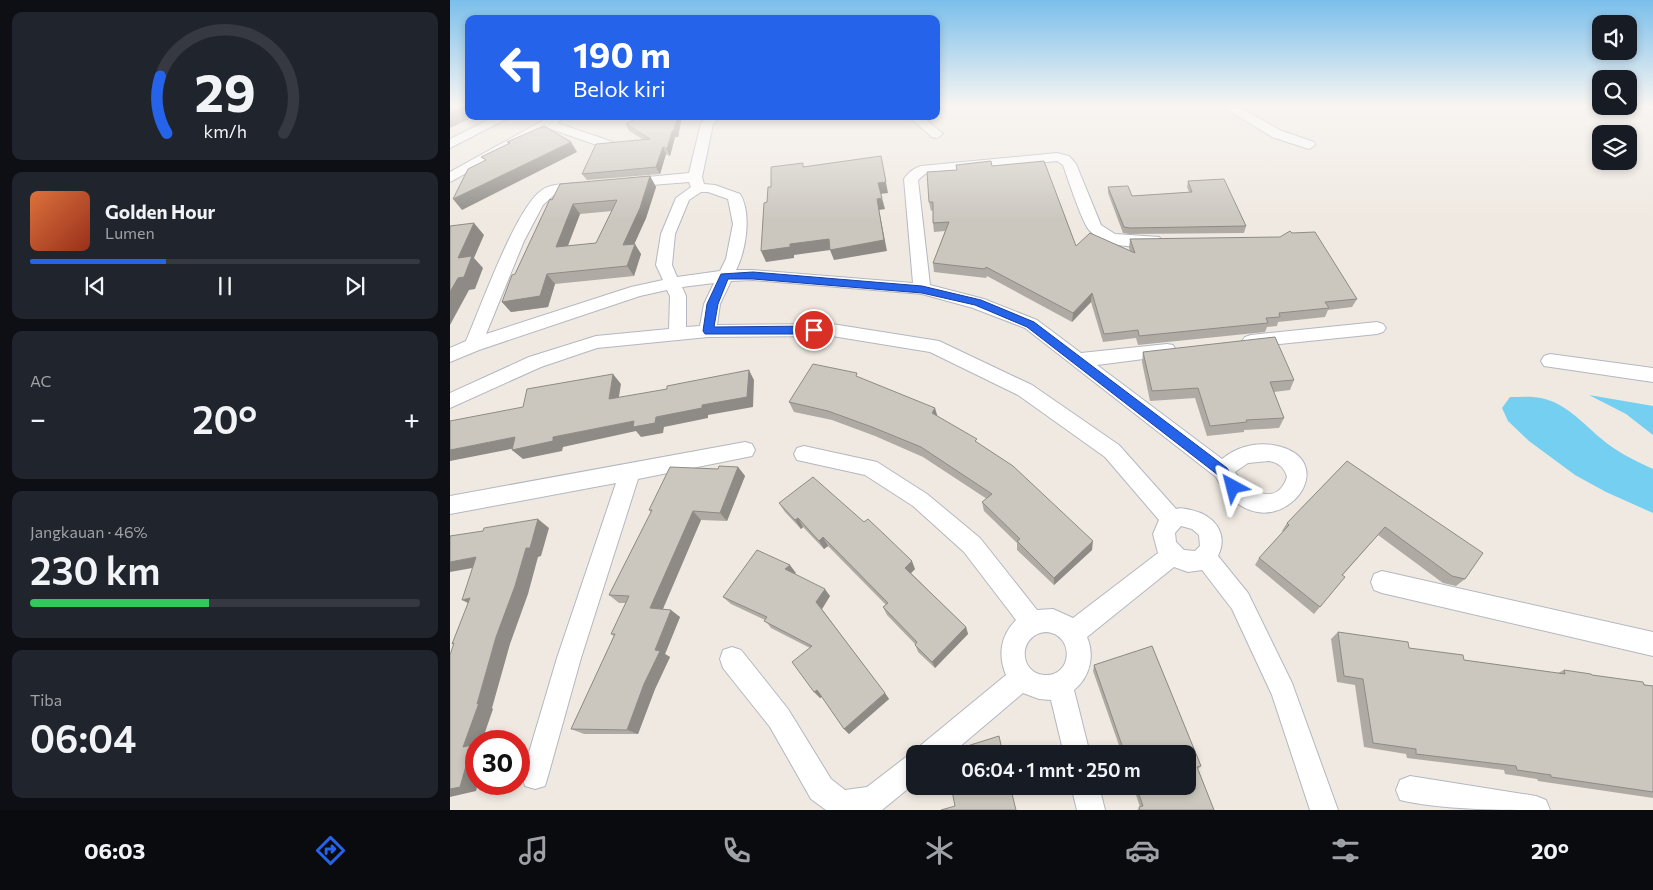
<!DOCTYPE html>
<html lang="id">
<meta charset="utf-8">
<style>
:root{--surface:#171b24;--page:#20242c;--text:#f1f3f6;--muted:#9ea1a6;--line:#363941;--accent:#2563eb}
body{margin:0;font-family:Commissioner,sans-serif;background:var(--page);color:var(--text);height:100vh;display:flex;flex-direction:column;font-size:19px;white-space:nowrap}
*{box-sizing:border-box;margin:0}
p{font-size:16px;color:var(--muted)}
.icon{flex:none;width:28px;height:28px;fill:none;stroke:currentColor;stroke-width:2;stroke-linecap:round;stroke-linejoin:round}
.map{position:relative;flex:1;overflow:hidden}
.details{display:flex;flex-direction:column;gap:12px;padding:12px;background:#0d0f14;width:450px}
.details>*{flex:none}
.top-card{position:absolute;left:15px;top:15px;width:475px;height:105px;border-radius:10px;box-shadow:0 2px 8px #0003;background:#2563eb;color:#fff;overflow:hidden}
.buttons{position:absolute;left:1142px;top:15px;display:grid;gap:10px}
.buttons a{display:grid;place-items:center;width:45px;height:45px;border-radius:10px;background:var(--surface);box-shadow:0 2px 8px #0003;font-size:25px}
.speed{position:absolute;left:15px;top:730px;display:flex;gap:10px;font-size:25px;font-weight:700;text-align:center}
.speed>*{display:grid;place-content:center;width:65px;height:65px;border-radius:50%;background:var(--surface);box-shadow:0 2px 8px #0003;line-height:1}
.speed .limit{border:8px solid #d22;background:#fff;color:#111}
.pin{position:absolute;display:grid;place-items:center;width:42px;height:42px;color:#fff;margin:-21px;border:2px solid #fff;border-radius:50%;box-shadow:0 1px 5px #0007}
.me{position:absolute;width:55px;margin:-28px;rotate:322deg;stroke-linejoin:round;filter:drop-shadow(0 0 4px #0008)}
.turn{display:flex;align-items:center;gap:18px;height:105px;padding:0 25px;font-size:22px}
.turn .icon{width:65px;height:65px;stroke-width:2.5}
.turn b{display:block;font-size:35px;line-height:42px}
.big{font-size:38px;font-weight:600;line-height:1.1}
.details .tile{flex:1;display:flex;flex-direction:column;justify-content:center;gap:8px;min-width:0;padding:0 18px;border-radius:10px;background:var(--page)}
.details .dial{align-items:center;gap:0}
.dial svg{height:130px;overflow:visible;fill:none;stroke:var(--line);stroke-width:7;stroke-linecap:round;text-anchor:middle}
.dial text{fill:var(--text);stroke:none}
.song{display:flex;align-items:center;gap:15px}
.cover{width:60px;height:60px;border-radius:8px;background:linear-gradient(135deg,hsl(20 70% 55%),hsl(10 70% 35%))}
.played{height:5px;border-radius:2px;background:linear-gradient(90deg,var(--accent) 35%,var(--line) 35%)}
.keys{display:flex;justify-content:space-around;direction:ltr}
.heat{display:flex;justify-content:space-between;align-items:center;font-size:28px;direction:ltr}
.charge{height:8px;border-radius:4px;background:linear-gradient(90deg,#34c759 46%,var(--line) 0)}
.trip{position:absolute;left:456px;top:745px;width:290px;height:50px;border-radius:10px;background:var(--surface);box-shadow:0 2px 8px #0003;font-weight:600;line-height:50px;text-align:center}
.tab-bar{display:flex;height:80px;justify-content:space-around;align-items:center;background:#090b0e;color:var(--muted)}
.tab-bar .icon{width:35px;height:35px}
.tab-bar .active{color:var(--accent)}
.tab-bar b{font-size:22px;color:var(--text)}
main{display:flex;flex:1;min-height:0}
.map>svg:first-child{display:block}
</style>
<main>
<section class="details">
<div class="tile dial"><svg viewBox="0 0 100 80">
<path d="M14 69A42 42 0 1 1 86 69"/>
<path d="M14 69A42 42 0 0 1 10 34" stroke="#2563eb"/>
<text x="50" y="56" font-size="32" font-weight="700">29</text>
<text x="50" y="72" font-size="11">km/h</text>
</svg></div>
<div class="tile">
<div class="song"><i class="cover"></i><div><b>Golden Hour</b><p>Lumen</p></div></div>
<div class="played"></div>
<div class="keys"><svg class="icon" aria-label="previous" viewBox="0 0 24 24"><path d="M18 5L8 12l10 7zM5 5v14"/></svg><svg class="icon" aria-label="pause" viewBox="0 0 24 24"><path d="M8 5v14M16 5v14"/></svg><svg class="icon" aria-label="next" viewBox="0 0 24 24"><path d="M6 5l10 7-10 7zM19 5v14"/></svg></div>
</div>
<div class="tile"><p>AC</p>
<div class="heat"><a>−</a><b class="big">20°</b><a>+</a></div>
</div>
<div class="tile"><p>Jangkauan · 46%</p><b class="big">230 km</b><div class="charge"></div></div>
<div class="tile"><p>Tiba</p><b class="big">06:04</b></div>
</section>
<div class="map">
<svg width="1203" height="810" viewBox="0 0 1203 810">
<rect width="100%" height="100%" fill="#efe9e1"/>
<g fill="#75cff0">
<polygon points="1139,395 1203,406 1203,435 1176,414"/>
<path d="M1060 397C1070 397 1081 396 1091 398 1121 404 1140 433 1165 449 1177 457 1190 463 1203 469V513L1156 492 1125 475 1079 441 1058 421 1052 408Z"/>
</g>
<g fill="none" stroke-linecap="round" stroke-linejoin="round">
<g stroke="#b4b7c1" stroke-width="2">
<g id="street">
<polygon points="772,106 787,106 832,131 864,142 865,145 859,149 822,137"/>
<polygon points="46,116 62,116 0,148 0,139"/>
<polygon points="101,116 117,116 107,123 163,142 164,145 158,149 98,128 0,182 0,172"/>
<path d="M258 116H272L263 124 252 177 254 184 265 185 290 194C302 213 296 251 286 270H303L463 283 454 179C458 173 464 168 471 166L607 153 619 156 626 164 651 225 665 234 709 237 712 240 709 243C689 249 654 248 639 230 632 222 618 179 613 165L607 161 475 174 468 180 480 285 534 299 587 320 631 353 717 344 723 345 726 350 723 355 717 356 647 365 772 459C786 447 805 442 823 445 906 460 815 567 766 477L575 328 523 308 472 294 303 280 281 281 270 304 267 325 382 324 489 341 582 385 669 445 726 509C732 507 735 509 741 510 764 515 779 533 768 556L798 593 842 683 888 810H860L822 695 782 609 752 570 738 572 724 567 637 637C645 656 640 677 624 690L640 754H614L601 700 589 699 573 693 501 754H465V783L432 810H376L361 799 320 727 273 668 270 659 273 650 282 647 291 650 338 709 381 779 395 790 417 787 456 757 465 753H467L471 745 556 675C548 656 550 636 566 620L514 552 463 506 415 475 347 460 344 454 347 448 354 446 427 462 477 494 530 538 587 610 603 609 623 618 708 553 703 534 709 520 655 457 568 395 480 352 382 336 258 337 147 348 91 367 0 408V393L79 357 146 336 219 329 220 296 217 290 190 296 29 350 0 362V348L16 341C30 309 66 207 92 190 99 185 109 184 118 184 125 183 134 181 139 187L132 191 104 195 93 205 74 241 36 334 181 287 213 280 206 265 211 234 226 198 241 187 239 182 177 187 170 183 177 179 239 173 251 123ZM251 192H258L278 199 283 224 276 259 270 271 227 277 222 265 225 234 239 200ZM264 283 254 304 250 326 236 327V296L232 287ZM819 461C828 462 835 468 837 477 827 508 797 491 785 472L798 463ZM731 526 742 529 749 535 750 546 745 551 734 550 726 542 725 533ZM596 632C625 634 623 677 594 675 568 673 568 634 596 632Z"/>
<polygon points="458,116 472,116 493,134 487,138 482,137"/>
<polygon points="927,322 933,324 936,328 933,332 927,334 801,347 795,345 792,341 795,337 801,335"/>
<polygon points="1100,354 1203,368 1203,382 1094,366 1091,361 1094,356"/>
<polygon points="295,442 302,444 305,450 302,456 188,479 131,658 98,776 95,786 85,789 75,786 72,776 107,658 166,483 0,514 0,496"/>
<polygon points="932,571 1203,632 1203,656 932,593 924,590 921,582 924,574"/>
<path d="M960 776 1086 796 1096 800 1100 810C1055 810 991 810 950 800L946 790 950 780Z"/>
<polygon points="621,786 649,786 655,810 627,810"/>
</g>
</g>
<use href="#street" fill="#fff" fill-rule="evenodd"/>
</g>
<g fill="#afaba4" fill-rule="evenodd">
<polygon points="192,116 232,116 228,137 225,137 220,156 216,154 210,174 137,180 132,174 194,140 179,131 176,124"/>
<polygon points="542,166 626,246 680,251 679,248 680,239 907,299 902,307 878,310 875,317 828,322 827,326 817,327 815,332 688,345 686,338 653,342 641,302 622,322 537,276 536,278 484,272 483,263 495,231 484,232 483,223 483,210 481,211 479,202 507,170"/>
<path d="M200 176 206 187 196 218 184 244 191 254 184 276 105 284 98 307 61 312 52 302 102 200ZM162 211 146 243 118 246 130 214Z"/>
<polygon points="738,181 796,226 794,233 679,234 673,233 658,193 658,187 682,196 739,192 737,187"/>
<polygon points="693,352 844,380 840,390 824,392 834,418 829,428 794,430 794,432 757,436 745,398 700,401 692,362"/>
<polygon points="409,378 487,416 528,443 642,550 604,585 567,550 567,543 534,511 532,502 537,499 473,457 425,436 382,420 344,412 339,402"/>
<polygon points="897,461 1015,579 1006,586 993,583 928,535 892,576 895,577 864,614 805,565 809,558 833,532 832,531 837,523"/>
<polygon points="288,467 295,476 277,521 251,520 212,609 230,617 215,654 220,657 205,689 188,734 134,734 121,729 164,636 161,634 176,603 169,603 159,595 201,512 199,510 268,469"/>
<polygon points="329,503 465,569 461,573 516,627 518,634 485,668 468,652 465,644 437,615 433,607 436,605 378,546 374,549 353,527 351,529 335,512"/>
<polygon points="346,573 345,574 380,596 372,609 439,699 399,734 394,729 372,697 370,698 360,648 321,628 315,620 281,604 273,597"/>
<polygon points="888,632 959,648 1014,660 1108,673 1114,670 1203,686 1203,798 1088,781 1087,779 1055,774 1054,770 957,758 956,754 914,747 905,685 887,682 881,639"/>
<polygon points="702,646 751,766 748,769 764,810 687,810 690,807 683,786 738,786 738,754 672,754 643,671 644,665"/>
</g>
<g fill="#8e8b86">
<polygon points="15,106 19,106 19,116 26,116 0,128 0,113"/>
<polygon points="228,116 232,116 228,137 225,137 220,156 217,149 222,131"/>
<polygon points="121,142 127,152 12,210 3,199"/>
<polygon points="213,147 216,154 210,174 206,167"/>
<polygon points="431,156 438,193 430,194 428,183"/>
<polygon points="200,176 206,187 196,218 179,256 173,245"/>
<polygon points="432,198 435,209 429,210 437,251 384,260 380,250 344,255 344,258 316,262 311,251 340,244 427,199"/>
<polygon points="123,204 130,214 113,258 106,247"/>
<polygon points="24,223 34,235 24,258 33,268 25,289 19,290 0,325 0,292 8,258"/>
<polygon points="185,244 191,254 184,276 177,266"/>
<polygon points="97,274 105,284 98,307 61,312 52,302"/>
<polygon points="642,293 641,302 622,322 623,313"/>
<polygon points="299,370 304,380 303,407 258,415 258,418 214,427 213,433 191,437 186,431 113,447 112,451 73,459 62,450 103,437 184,421 206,417 252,405"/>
<polygon points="163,374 171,384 167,409 159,399"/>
<polygon points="485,408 488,418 482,413"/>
<polygon points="65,437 76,446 0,461 0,450"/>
<polygon points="288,467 295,476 277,521 270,513"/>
<polygon points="243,511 251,520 210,616 200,608"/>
<polygon points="348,518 353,527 351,529 345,520"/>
<polygon points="88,519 99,528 91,556 88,557 78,594 60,644 42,708 43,709 32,741 26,741 26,784 28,784 26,791 0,797 0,789 13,747 27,704 46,637 76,548"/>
<polygon points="373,537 378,546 374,549 369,541"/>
<polygon points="643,541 642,550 604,585 604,578"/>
<polygon points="26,557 39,565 0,572 0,562"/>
<polygon points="462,561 465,569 458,576 455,568"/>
<polygon points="340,565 346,573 341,577 335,569"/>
<polygon points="375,589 380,596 372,609 366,602"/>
<polygon points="20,598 26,607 12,600"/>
<polygon points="221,610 230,617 215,654 220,657 205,689 188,734 177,730 205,650"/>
<polygon points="516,627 518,634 485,668 482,662"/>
<polygon points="367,690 373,696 370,698 364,692"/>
<polygon points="435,693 439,699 399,734 394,729"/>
</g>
<g fill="#cbc7bf" stroke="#8e8b86" fill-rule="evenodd">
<polygon points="0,106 15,106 0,113"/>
<polygon points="192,116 228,116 224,130 222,131 217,149 213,147 206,167 132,174 146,144 200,139 176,124"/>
<polygon points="94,126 121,142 3,199 18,169 36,160 31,157 60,143 57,142"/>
<polygon points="431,156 436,182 428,183 432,198 427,199 434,240 380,250 379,239 340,244 340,247 311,251 314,203 317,202 318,187 321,187 321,167 353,163 353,167"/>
<polygon points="541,161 542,166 594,161 626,246 640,233 685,253 680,239 830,237 840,231 842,233 865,232 907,299 875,302 879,308 829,313 830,317 816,318 818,323 689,336 688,330 654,334 642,293 623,313 536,267 535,269 483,263 499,222 483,223 483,202 479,202 477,172 507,170 506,165"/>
<path d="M200 176 190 208 173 245 185 244 177 266 97 274 90 296 52 302 62 275 65 274 100 199 102 200 110 184ZM167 200 146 243 106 247 123 204Z"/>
<polygon points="774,179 796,226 680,228 674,227 658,187 678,186 682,196 742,192 738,181"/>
<polygon points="24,223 8,258 22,256 14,277 8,278 0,292 0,226"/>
<polygon points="825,337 844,380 820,382 834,418 796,420 797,422 760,426 748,388 702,391 693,352"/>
<polygon points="363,364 407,373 406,376 485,408 482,413 527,439 525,441 563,466 643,541 604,578 567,541 570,539 532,502 542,494 471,447 422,427 378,411 339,402"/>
<polygon points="299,370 297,397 252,405 252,408 206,417 205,423 183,427 184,421 103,437 103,441 62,450 65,437 0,450 0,421 73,407 77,389 163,374 159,399 217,389 217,386"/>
<polygon points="897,461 1033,553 1015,579 1002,576 935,527 892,575 895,577 870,607 809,558 839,525 837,523"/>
<polygon points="269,466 288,467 270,513 243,511 200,608 221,610 205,650 210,651 194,684 177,730 121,729 165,634 161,634 179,596 159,595 202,510 199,510 220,467 268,469"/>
<polygon points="363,477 414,522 418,519 436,536 462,561 455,568 516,627 482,662 465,645 467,642 433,607 438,603 373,537 369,541 348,518 345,520 329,503"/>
<polygon points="88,519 80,548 76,548 65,586 46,637 27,704 29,703 13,747 22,745 10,787 0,789 0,655 4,643 2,644 20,598 12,600 26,557 0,562 0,536 33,531 34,528"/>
<polygon points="307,550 340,565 335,569 375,589 366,602 435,693 394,729 367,690 364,692 342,662 362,646 314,621 317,617 273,597"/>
<polygon points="888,632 958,642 959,648 1013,655 1014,660 1115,674 1114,670 1141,674 1142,675 1193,682 1194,685 1203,686 1203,792 1101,777 1101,775 1067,770 1066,766 966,754 966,749 923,743 913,679 894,676"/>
<polygon points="702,646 751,766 747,767 764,810 690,810 689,807 693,806 686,786 738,786 738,754 675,754 644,665"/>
<polygon points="549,736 553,754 495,754 495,753"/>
<polygon points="501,786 560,786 566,810 491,810 505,806"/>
</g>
<linearGradient id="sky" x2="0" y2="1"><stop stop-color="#7abfeb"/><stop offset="0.48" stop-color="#f8f5f2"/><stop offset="1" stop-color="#f8f5f2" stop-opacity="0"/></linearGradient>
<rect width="1203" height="220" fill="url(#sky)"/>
<path fill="#2563eb" stroke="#184099" d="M303 272 472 286 531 300 584 322 777 468 789 487 787 491C777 495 773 483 768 475L577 327 525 305 472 293 303 279H278L268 304 264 327 364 326 369 330 364 334H255L253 331 257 304 271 274Z"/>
</svg>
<div class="buttons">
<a><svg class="icon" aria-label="sound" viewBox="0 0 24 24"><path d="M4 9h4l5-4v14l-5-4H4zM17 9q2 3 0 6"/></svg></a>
<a><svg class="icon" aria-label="search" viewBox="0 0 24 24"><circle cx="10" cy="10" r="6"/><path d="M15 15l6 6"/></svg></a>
<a><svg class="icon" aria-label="layers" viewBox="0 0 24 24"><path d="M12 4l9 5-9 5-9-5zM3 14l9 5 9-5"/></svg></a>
</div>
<div class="speed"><div class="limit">30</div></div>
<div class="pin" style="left:364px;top:330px;background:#d93025"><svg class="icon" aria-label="arrive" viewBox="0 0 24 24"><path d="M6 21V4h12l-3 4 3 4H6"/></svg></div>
<svg class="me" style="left:783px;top:487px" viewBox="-20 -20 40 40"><path d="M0-17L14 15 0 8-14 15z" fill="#2563eb" stroke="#fff" stroke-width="4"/></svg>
<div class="trip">06:04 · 1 mnt · 250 m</div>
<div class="top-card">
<div class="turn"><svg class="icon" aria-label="left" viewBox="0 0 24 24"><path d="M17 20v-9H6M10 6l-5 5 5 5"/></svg><div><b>190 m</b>Belok kiri</div></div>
</div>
</div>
</main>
<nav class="tab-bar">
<b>06:03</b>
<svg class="icon active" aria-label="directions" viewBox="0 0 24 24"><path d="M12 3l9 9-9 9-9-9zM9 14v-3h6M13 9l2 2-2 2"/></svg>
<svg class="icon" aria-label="music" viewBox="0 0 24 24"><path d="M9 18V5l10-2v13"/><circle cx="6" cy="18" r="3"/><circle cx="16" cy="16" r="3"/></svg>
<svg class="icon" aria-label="phone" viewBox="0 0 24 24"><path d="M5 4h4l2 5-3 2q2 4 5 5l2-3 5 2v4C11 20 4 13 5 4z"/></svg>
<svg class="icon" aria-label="climate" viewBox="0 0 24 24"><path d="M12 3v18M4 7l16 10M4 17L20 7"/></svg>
<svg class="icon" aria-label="car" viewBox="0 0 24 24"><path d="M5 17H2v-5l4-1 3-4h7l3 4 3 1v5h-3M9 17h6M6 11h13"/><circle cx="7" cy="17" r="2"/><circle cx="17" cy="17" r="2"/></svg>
<svg class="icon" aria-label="filters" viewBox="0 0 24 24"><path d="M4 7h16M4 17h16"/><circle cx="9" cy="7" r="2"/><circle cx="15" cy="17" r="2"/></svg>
<b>20°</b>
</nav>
